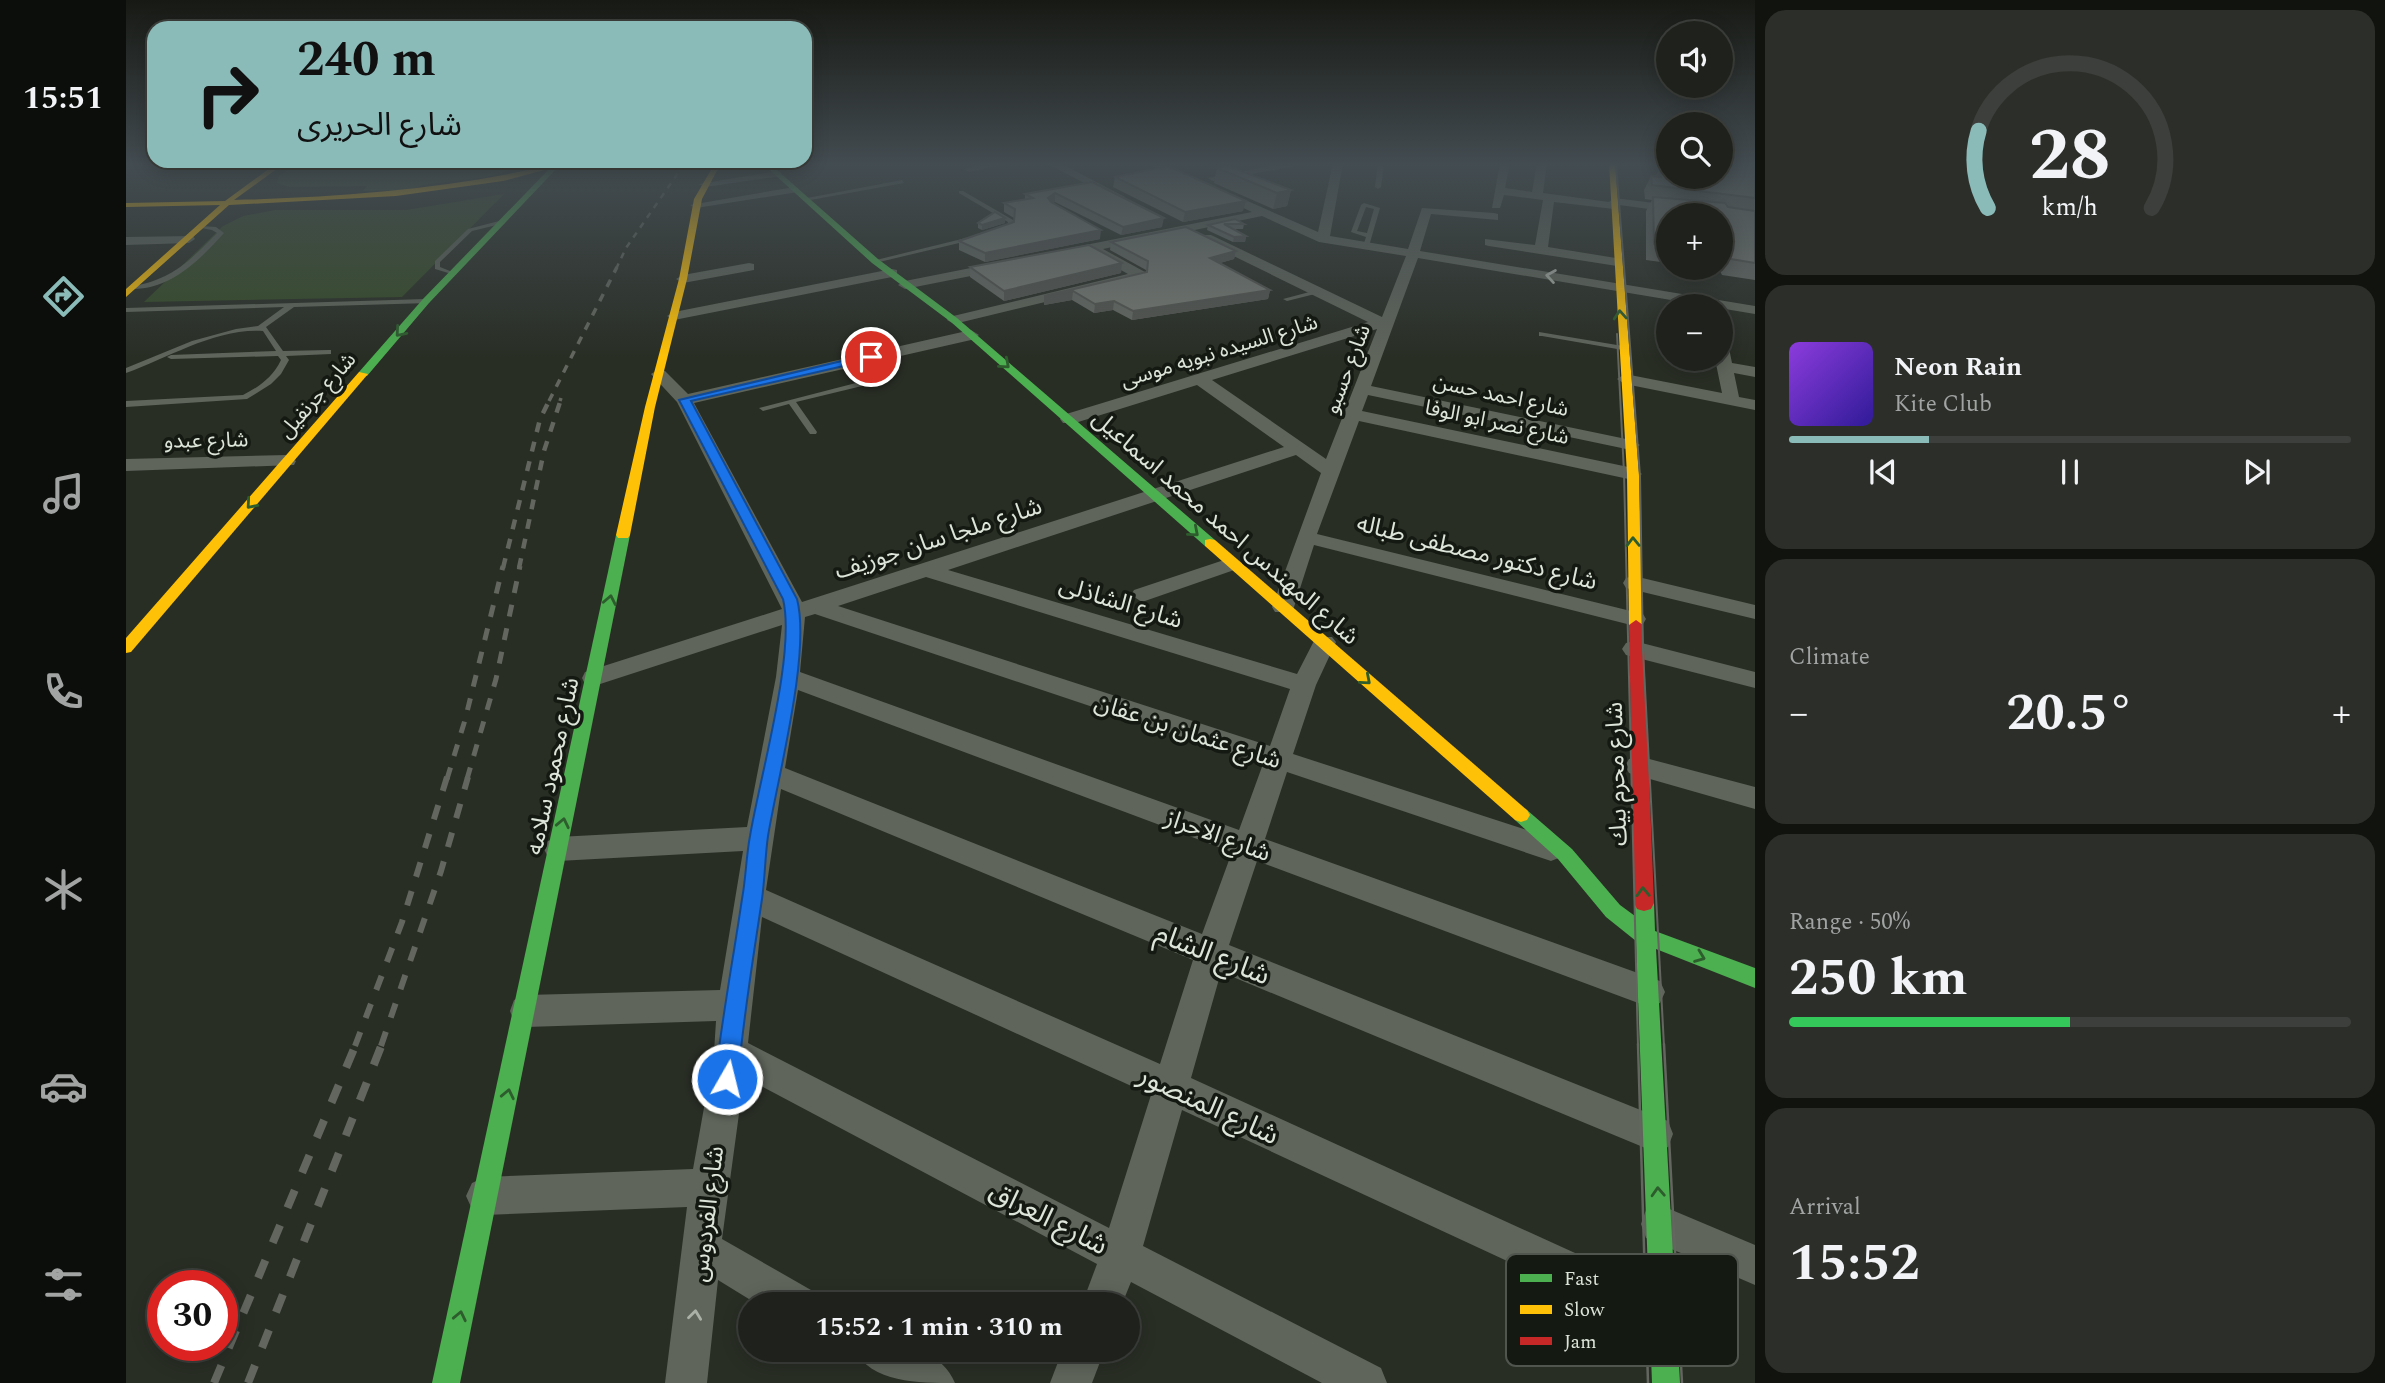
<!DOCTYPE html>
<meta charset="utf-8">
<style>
:root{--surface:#1f221c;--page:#2c2f29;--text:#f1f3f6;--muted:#a1a4a3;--line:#3c3f3b;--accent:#8bbbb9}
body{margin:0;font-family:Spectral,"Noto Sans Arabic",serif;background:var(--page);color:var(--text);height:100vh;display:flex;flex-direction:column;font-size:26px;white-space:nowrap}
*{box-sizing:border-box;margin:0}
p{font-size:23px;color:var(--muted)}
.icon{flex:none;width:38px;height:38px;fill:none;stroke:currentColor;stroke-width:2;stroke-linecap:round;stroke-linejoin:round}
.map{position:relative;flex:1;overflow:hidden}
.side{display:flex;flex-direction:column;gap:10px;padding:10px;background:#11130f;width:630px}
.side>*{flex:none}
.top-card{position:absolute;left:21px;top:21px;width:665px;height:147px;border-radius:21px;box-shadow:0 4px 18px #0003,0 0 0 2px var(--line);background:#8bbbb9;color:#111;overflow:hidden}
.tools{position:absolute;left:1530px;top:21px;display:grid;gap:14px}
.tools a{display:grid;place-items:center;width:77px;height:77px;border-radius:50%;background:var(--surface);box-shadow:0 4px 18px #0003,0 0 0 2px var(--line);font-size:35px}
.speed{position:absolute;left:21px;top:1270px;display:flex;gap:14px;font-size:35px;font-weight:700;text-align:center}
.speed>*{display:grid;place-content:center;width:91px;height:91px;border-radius:50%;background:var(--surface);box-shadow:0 4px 18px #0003,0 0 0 2px var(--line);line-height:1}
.speed .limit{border:10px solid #d22;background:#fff;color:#111}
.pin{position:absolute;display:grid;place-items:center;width:60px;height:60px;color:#fff;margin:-30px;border:4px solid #fff;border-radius:50%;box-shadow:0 2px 7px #0007}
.me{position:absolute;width:77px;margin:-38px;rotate:8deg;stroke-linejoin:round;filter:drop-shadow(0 0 5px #0008)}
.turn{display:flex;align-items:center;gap:24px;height:147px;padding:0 35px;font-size:32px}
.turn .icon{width:91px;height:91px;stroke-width:2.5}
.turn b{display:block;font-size:49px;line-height:60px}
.big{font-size:52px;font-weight:700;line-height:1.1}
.side .widget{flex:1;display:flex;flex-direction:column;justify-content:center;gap:10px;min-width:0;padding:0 24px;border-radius:21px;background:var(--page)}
.side .dial{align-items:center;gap:0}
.dial svg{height:182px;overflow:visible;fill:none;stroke:var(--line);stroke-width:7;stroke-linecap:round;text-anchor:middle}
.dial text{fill:var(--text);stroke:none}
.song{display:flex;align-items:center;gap:21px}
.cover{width:84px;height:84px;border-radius:10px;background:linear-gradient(135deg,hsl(270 70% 55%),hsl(250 70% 35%))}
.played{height:7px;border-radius:4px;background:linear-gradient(90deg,var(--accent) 25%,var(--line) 25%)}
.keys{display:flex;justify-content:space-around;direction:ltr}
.heat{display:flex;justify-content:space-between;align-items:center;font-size:38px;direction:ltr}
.charge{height:10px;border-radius:5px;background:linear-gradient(90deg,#34c759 50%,var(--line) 0)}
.trip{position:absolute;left:612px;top:1292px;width:402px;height:70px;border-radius:35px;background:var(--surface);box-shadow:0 4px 18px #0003,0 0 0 2px var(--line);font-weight:700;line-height:70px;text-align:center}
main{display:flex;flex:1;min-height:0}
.dock{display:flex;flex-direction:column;width:126px;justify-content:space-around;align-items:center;background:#0c0e0b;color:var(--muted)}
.dock .icon{width:49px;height:49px}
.dock .selected{color:var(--accent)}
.dock b{font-size:32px;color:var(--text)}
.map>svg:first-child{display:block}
</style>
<main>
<nav class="dock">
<b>15:51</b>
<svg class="icon selected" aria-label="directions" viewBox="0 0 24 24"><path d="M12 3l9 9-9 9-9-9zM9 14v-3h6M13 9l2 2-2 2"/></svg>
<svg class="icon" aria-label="music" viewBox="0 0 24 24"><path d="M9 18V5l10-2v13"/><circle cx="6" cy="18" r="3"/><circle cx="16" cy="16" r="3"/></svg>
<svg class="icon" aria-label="phone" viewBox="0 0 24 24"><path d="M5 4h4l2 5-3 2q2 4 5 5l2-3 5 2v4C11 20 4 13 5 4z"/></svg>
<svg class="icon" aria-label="climate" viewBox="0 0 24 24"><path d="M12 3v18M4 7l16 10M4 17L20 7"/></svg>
<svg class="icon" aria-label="car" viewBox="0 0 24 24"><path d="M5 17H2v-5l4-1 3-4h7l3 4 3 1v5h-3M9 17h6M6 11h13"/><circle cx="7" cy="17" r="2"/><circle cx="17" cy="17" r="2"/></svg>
<svg class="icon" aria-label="filters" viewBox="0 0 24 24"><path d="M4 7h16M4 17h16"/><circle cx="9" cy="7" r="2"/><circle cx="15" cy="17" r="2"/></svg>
</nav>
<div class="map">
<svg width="1629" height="1383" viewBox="0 0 1629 1383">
<rect width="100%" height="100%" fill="#292e25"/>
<g fill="#364b28">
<polygon points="173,163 411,163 360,177 295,185 289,190 237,191 241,186 164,187 151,183 153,176"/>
<polygon points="378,194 276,297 18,302 97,226 117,216 149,210 280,210"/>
</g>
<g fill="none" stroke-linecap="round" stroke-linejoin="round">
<g fill="#5f655b" fill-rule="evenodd">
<polygon points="1252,163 1258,163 1255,187 1252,189 1249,187"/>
<polygon points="776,180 778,183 679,201 676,199"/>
<polygon points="833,191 837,191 887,220 886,229 874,233 874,231 881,227 882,222 833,193"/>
<path d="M1238 203 1254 208 1243 246 1240 248 1237 246 1240 237 1225 232 1235 205ZM1240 207 1248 209 1241 233 1231 231Z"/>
<polygon points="377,220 379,223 346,231 314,262 314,267 329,273 329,275 309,269 309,261 342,229"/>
<path d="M75 226 90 227 98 233C74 260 44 290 5 289V287C48 278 61 263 91 233L86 230 75 228Z"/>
<polygon points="848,236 850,239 749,263 746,261"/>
<polygon points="1191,290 1193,291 1193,293 1161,301 1157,299"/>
<path d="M300 299 304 301 303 303 168 307 140 327 157 351 202 350H205V354L160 356 163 360 155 374 145 384 121 399 0 407V401L117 395C133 387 147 377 155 360L152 356 45 359 41 357 45 355 150 351 137 331C89 328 43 358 0 373V368L66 341 110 329 132 326 158 307 0 312V308Z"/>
<polygon points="1413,332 1497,346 1501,348 1497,350 1416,336 1413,336"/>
<polygon points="742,355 748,355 765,375 765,379 670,402 691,432 690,434 684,434 663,404 637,411 633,408 757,376 742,359"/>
</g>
<g fill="#5f655b" fill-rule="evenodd">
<polygon points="859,163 884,163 843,172 838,169"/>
<polygon points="920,163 934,163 999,197 989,199"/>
<path d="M1021 163H1035L1192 232 1207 163H1217L1204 236 1282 249 1296 208 1368 213 1372 214V220L1305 214 1294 251 1629 306V314L1292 258 1245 386 1505 440 1514 445 1505 450 1242 395 1236 411 1507 468 1516 474 1507 480 1233 421 1191 534 1517 614 1520 619 1517 624 1509 626 1188 545 1168 607 1165 612H1149L1146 607 1195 473 1170 455 822 570 1171 674 1190 637H1206L1210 642 1190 685 1167 754 1435 841 1439 849 1435 857 1425 861 1161 772 1139 839 1534 981 1539 992 1534 1003 1523 1007 1131 861 1103 945 1542 1121 1547 1134 1542 1147 1529 1152 1095 972 1065 1078 1550 1299 1556 1313 1550 1327 1536 1333 1056 1110 1017 1246 1255 1368 1261 1383H1196L1005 1282 996 1304H956L971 1264 618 1077 596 1239 685 1290 691 1304H631L592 1280 581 1383H539L561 1207 359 1215 346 1209 340 1196 346 1183 359 1177 567 1169 588 1052 590 1021 400 1027 388 1022 384 1011 388 1000 400 995 594 990 617 851 432 861 422 857 418 849 422 841 432 837 621 827 650 677 656 625 468 686 459 684 456 678 459 672 656 609 551 402 525 374 533 369 539 371 562 394 845 330 853 335 845 340 568 403 676 602 1158 447 1071 385 949 423H937L934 419 937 415 1242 322 1077 241V235H1085L1256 317 1280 256 1193 242 1136 216 977 249 1019 272V278L828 324 821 320 823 317 1002 274 963 252 934 258 929 257V251L1126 212ZM1251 329 1200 459 1086 380ZM800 577 1164 689 1144 746 712 606ZM689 614 1137 764 1113 830 674 672 679 617ZM672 690 1106 852 1076 934 659 768ZM655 789 1067 960 1034 1064 640 890ZM636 917 1025 1095 983 1228 622 1043Z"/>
<polygon points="1160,163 1186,163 1087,181 1082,178"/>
<polygon points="1374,163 1384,163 1379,188 1406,192 1411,163 1421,163 1417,193 1483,202 1488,198 1593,211 1599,215 1594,218 1594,215 1568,215 1493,205 1488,209 1428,202 1422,247 1496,259 1496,265 1491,266 1363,246 1359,245 1359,239 1409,245 1417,200 1378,195 1374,208 1366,208"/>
<polygon points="651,171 655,172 655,176 579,187 573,184"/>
<polygon points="668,187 672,188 672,192 570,208 564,205"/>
<polygon points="67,236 69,239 63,243 0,245 0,237"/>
<polygon points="875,262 882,266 880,269 779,289 772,285 779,281"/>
<polygon points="623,263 628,264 628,270 557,283 550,279 557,275"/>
<polygon points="766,269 771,270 771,276 548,320 541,316 548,312"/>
<polygon points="1594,338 1602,343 1606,363 1629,367 1629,377 1608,373 1613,397 1629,400 1629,410 1499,384 1491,379 1499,374 1596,393 1589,359 1594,359"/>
<polygon points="161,455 170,461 168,465 0,471 0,459"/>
<polygon points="1104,558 1115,564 1111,569 1016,602 1005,595 1008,590"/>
<polygon points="1508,576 1629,605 1629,619 1500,588 1497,583 1500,578"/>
<polygon points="1508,641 1629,672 1629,688 1500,655 1496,649 1500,643"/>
<polygon points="1512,756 1629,787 1629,809 1503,773 1499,766 1503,759"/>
<polygon points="1534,1205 1629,1245 1629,1285 1520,1238 1515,1224 1520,1210"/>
<path d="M728 1349C766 1349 812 1342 829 1383 793 1383 745 1383 728 1349Z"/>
<polygon points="937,1349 979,1349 966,1383 924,1383"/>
</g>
<g fill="#4caf50" fill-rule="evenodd">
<polygon points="429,163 436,163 303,303 241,376 233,376 233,372 297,299"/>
<polygon points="636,163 643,163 752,259 831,318 1089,540 1089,546 1079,546 825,322 746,263"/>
<polygon points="497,531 504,535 334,1383 306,1383 490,535"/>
<polygon points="1395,808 1401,810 1446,849 1494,905 1509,916 1508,903 1511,897 1518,895 1525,897 1528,903 1529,931 1629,968 1629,988 1530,949 1554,1383 1526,1383 1510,941 1480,917 1432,859 1389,820 1386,815 1389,810"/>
</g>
<g fill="#ffc107" fill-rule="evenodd">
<path d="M151 163H159L108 200C217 197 323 189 430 164L433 166 377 181 270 196 103 205 0 297V289L94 205 0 207V203L99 201Z"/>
<polygon points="589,163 595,163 576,199 561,279 529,407 504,535 502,538 492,538 490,535 519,407 553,279 568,199"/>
<polygon points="1483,163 1489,163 1513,474 1517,625 1510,630 1503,625 1501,474"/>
<polygon points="233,372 242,374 5,652 0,653 0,638"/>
<polygon points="1084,539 1089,540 1401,810 1404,815 1401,820 1395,822 1389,820 1079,546 1079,540"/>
</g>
<polygon fill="#c62828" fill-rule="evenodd" points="1510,620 1517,625 1528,903 1525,909 1518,911 1511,909 1508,903 1503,625"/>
<g stroke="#62665e" stroke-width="2">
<polyline points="1490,163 1514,476 1517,651 1538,1046"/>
<polyline points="1491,334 1498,473 1512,1046"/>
</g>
<g stroke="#62665e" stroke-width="2.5">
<polyline points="1512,1044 1522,1383"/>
<polyline points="1538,1044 1556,1383"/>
</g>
<polyline stroke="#62665e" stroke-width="2.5" stroke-dasharray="6 6" stroke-linecap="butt" points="490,269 500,248 559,163"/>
<g stroke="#62665e" stroke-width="3.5" stroke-dasharray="8 8" stroke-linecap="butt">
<polyline points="423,401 491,267"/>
<polyline points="434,401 435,398"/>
</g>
<g stroke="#62665e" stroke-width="4.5" stroke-dasharray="10 10" stroke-linecap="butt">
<polyline points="377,568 414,419 424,399"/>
<polyline points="393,568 418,451 435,399"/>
</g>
<g stroke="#62665e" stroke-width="5" stroke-dasharray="12 12" stroke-linecap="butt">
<polyline points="321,779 339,720 377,566"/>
<polyline points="341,779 370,679 394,566"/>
</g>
<g stroke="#62665e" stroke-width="6" stroke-dasharray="15 15" stroke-linecap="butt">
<polyline points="229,1046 276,922 321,777"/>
<polyline points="255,1046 315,871 342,777"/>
</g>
<g stroke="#62665e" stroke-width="8" stroke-dasharray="19 19" stroke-linecap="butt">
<polyline points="88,1383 230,1044"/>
<polyline points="122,1383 256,1044"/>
</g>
</g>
<g fill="#656963">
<polygon points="1091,168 1165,190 1161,206 1147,209 1088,183"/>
<polygon points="1629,168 1629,280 1596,275 1594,271 1573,268 1594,268 1594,215 1542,215 1542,263 1520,260 1520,211 1526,200 1519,199 1518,190 1525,176 1529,177 1533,169 1542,177"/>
<polygon points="989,177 1117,211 1057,222 987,187"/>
<polygon points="966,182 1036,227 995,235 929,202 926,203 974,239 859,262 833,250 833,241 888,222 888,218 878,212 878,203 899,199 899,194"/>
<polygon points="879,218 879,223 856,230 852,228 852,223"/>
<polygon points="1118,224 1117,229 1108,229 1120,236 1119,242 1107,242 1081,230 1082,225"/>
<polygon points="985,242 1110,251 1108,259 1094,263 1144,290 1142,299 1006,320 987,310 968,313 946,300 918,305 918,296 1020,272 1020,270 984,250"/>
<polygon points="996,263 995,273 878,301 844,277 844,267"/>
</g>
<g fill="#535550">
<polygon points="1165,190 1161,206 1147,209 1151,193"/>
<polygon points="929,193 929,202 921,207 922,198"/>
<polygon points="1120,201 1117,211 1057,222 1059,212"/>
<polygon points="879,218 879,223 856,230 856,225"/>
<polygon points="1038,218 1036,227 995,235 997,227"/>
<polygon points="975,230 974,239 859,262 859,253"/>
<polygon points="1120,236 1119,242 1107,242 1108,237"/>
<polygon points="1110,251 1108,259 1083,266 1084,258"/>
<polygon points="996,263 995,273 878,301 878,291"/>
<polygon points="1144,290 1142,299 1006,320 1007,311"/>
<polygon points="947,291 946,300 918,305 918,296"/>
<polygon points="988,301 987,310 968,313 969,304"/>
</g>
<g fill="#767a73" stroke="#535550" stroke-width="2">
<polygon points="1594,163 1625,163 1629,168 1629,198 1526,185 1525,176 1535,177 1533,169 1542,170 1542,177 1594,177"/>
<polygon points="1042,166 1120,201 1059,212 989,177"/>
<polygon points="1102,166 1165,190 1151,193 1091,168"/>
<polygon points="966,182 1038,218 997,227 929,193 922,198 925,202 975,230 859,253 833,241 888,222 889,209 878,203 907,198 899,194"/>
<polygon points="1527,197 1599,203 1602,207 1629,211 1629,263 1605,259 1603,255 1594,254 1594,215 1542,215 1542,246 1528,244"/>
<polygon points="869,212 879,218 856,225 852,223"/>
<polygon points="1109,219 1118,224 1098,224 1120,236 1108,237 1082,225"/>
<polygon points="1060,227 1110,251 1084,258 1144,290 1007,311 988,301 969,304 947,291 918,296 1021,272 1022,261 985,242"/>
<polygon points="963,245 996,263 878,291 844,267"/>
</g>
<defs><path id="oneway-chevron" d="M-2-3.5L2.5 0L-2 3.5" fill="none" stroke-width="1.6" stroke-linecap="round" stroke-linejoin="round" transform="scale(1.75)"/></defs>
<g stroke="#abb1a7">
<use href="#oneway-chevron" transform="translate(1425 276) rotate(-171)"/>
<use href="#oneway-chevron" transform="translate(569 1315) rotate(-83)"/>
</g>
<g stroke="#2d5c2d">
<use href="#oneway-chevron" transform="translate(1494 315) rotate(-94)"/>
<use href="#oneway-chevron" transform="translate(274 332) rotate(131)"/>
<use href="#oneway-chevron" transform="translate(879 364) rotate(41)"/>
<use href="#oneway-chevron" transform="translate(125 504) rotate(131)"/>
<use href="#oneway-chevron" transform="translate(1068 532) rotate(41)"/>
<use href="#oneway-chevron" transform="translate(1507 542) rotate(-91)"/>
<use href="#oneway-chevron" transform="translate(484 600) rotate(-79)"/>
<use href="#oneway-chevron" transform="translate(1240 680) rotate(41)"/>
<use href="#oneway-chevron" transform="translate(437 823) rotate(-78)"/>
<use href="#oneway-chevron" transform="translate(1517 892) rotate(-92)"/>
<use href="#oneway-chevron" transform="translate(1574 957) rotate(21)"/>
<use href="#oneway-chevron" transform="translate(382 1094) rotate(-78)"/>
<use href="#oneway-chevron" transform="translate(1532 1192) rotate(-93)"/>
<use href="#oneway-chevron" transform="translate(334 1316) rotate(-78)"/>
</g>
<linearGradient id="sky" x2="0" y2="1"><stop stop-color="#171914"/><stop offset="0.46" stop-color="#434c51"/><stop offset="1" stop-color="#434c51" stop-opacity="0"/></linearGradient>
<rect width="1629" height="357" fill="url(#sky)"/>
<path fill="#1a73e8" stroke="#114b97" stroke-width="2" d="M745 354 748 359 565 401 671 599C685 653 652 776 642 836 639 857 639 878 636 899 627 960 617 1018 612 1079L609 1087 601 1090 593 1087 589 1079C596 1018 607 960 616 899 620 878 620 857 624 836 634 776 670 653 657 599L553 400Z"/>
<g text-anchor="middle" stroke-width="7" stroke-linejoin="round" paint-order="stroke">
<g font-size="21" fill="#dde4d9" stroke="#141911">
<text transform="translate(1093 351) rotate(-17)" y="7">شارع السيده نبويه موسى</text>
<text transform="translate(1221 369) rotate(-69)" y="7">شارع حسبو</text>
<text transform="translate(191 395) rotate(-49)" y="7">شارع جرنفيل</text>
<text transform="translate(1375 395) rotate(12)" y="7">شارع احمد حسن</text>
<text transform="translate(1371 422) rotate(12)" y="7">شارع نصر ابو الوفا</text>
<text transform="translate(80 440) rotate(-1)" y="7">شارع عبدو</text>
</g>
<g font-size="24" fill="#dde4d9" stroke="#141911">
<text transform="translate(1100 527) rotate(41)" y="8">شارع المهندس احمد محمد اسماعيل</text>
<text transform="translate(812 538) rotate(-18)" y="8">شارع ملجا سان جوزيف</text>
<text transform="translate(1351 552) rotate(14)" y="8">شارع دكتور مصطفى طباله</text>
<text transform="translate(995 602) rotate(17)" y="8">شارع الشاذلى</text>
<text transform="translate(1062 731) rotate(18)" y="8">شارع عثمان بن عفان</text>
<text transform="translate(426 766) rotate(-78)" y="8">شارع محمود سلامه</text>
<text transform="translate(1490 774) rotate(-92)" y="8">شارع محرم بيك</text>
<text transform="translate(1092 835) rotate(20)" y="8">شارع الاحراز</text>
<text transform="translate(581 1214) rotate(-83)" y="8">شارع الفردوس</text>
</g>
<g font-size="28" fill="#dde4d9" stroke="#141911">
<text transform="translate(1087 953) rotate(22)" y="10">شارع الشام</text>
<text transform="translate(1083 1104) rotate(25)" y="10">شارع المنصور</text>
<text transform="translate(923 1217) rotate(27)" y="10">شارع العراق</text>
</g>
</g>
<rect x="1380" y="1254" width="232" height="112" rx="10" fill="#141911" stroke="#50564d" stroke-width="2"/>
<rect x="1394" y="1274" width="32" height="8" fill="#4caf50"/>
<rect x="1394" y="1305" width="32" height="9" fill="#ffc107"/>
<rect x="1394" y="1337" width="32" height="8" fill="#c62828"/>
<g font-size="19" fill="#dde4d9">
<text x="1438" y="1285">Fast</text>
<text x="1438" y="1316">Slow</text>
<text x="1438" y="1348">Jam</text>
</g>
</svg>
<div class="tools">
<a><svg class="icon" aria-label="sound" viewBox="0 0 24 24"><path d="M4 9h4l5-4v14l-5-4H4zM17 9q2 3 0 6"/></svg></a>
<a><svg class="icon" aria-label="search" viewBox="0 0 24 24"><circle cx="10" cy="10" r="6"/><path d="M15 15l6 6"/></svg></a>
<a>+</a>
<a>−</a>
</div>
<div class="speed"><div class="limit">30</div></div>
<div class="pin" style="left:745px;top:357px;background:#d93025"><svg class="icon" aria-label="arrive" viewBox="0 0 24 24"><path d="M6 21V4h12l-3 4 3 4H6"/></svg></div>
<svg class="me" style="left:601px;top:1079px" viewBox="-20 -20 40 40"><circle r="17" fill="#1a73e8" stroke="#fff" stroke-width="3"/><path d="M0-11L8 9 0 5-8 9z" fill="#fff"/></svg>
<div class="trip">15:52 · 1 min · 310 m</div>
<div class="top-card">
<div class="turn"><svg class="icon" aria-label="right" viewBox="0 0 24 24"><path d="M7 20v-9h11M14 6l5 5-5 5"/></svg><div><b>240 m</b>شارع الحريرى</div></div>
</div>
</div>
<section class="side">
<div class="widget dial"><svg viewBox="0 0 100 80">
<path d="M14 69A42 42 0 1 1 86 69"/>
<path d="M14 69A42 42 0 0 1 10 35" stroke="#8bbbb9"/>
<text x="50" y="56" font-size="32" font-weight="700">28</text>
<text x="50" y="72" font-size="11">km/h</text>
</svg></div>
<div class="widget">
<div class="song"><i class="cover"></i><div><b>Neon Rain</b><p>Kite Club</p></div></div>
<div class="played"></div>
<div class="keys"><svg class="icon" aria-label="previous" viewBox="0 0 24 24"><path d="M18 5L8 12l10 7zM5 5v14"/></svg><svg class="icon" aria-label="pause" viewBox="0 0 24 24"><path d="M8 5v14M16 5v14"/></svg><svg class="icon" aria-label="next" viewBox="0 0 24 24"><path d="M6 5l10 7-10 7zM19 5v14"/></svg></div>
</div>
<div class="widget"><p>Climate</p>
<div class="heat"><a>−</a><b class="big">20.5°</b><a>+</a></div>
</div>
<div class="widget"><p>Range · 50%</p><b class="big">250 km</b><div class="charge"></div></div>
<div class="widget"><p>Arrival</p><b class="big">15:52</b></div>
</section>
</main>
